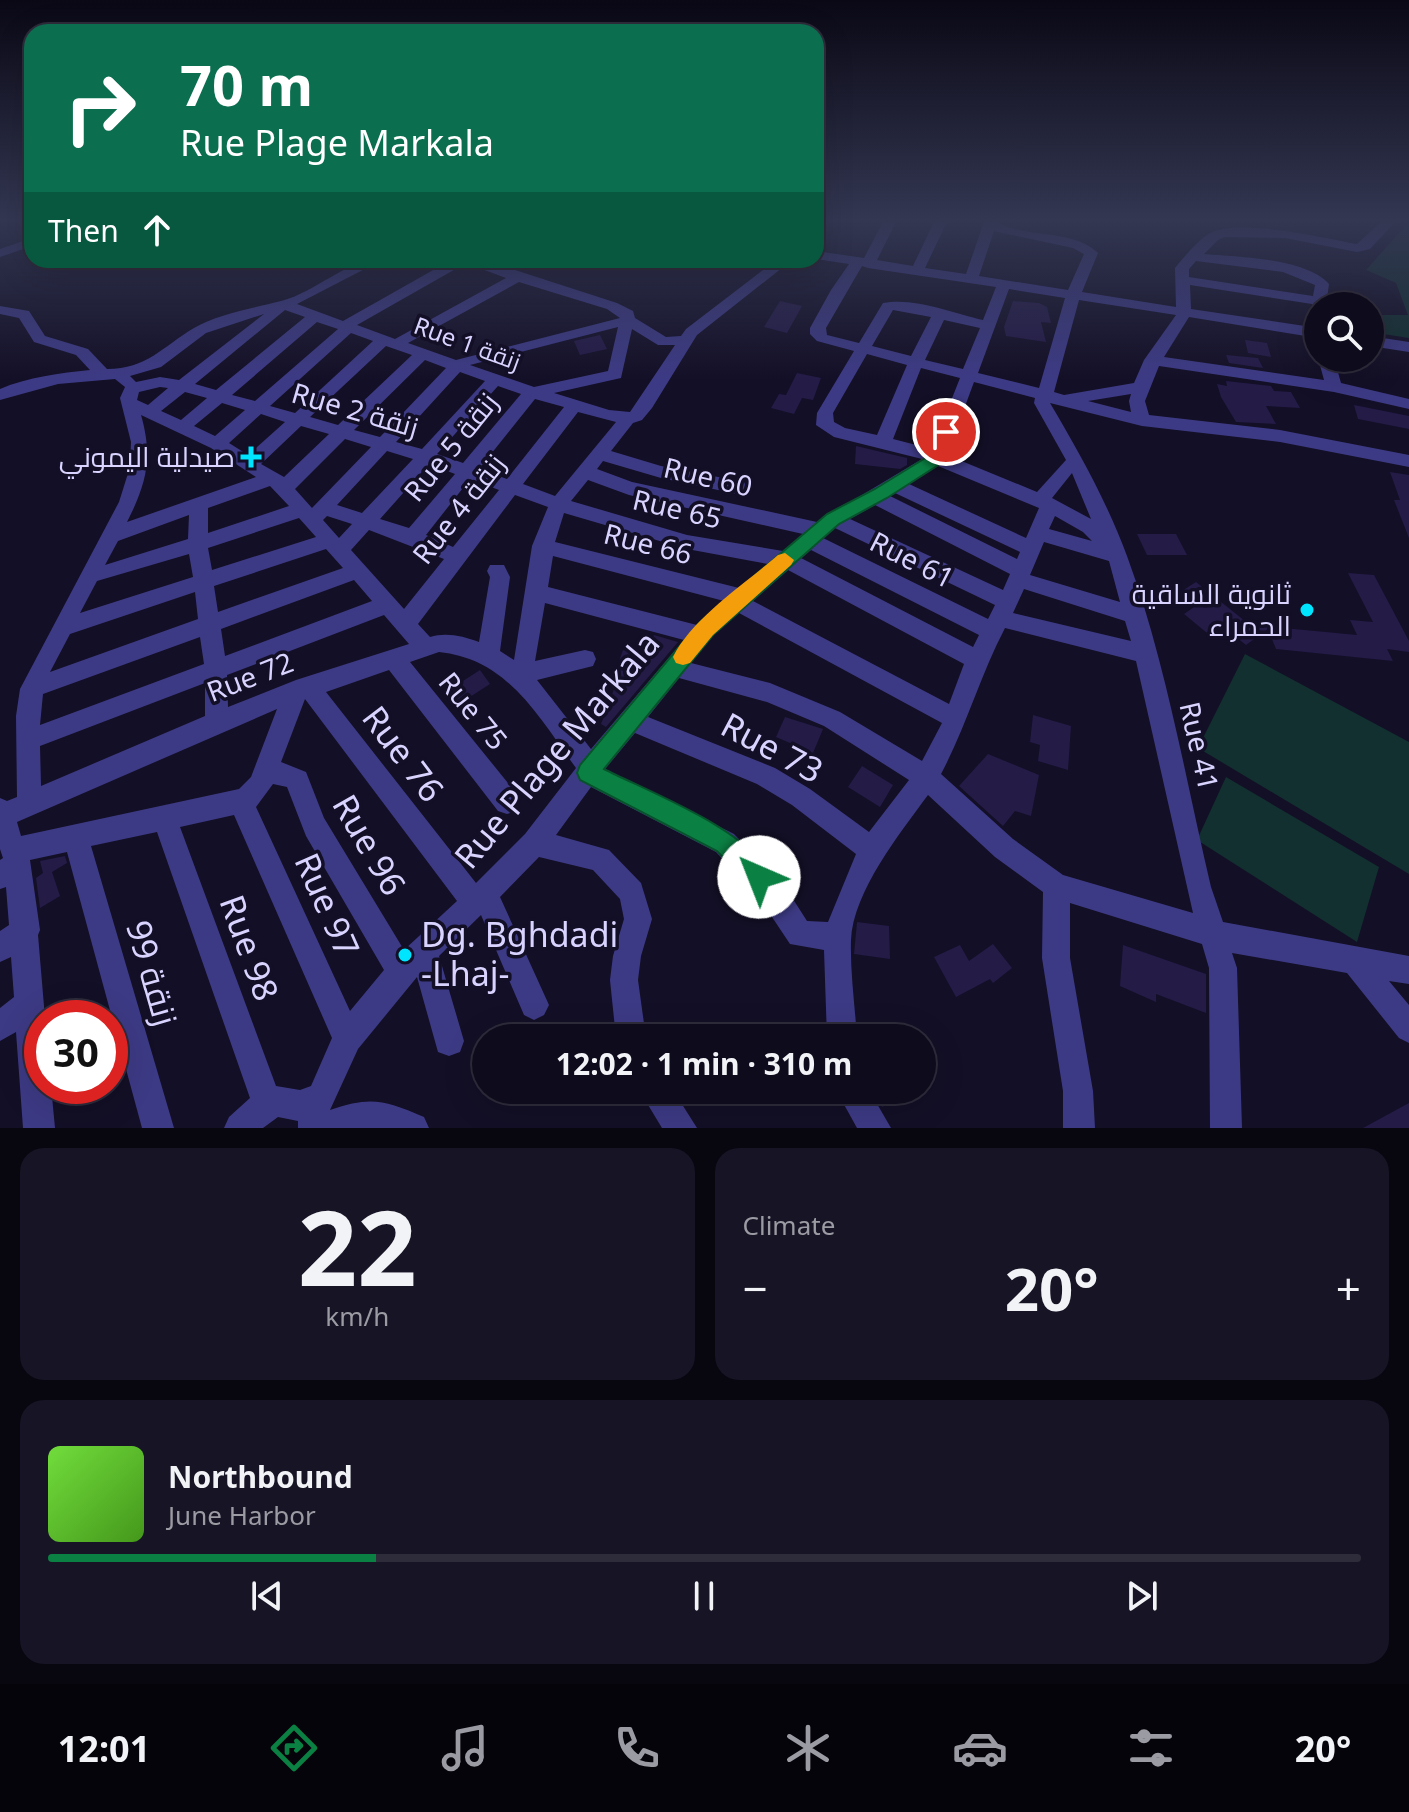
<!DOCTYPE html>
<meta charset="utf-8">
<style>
:root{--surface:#0e0b1c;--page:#171425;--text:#f1f3f6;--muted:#9b9ba3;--line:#2e2b3b;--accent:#0b8043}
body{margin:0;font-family:"Noto Sans",Cairo,sans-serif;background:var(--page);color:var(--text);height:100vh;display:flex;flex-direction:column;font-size:30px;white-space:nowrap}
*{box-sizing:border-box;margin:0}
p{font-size:26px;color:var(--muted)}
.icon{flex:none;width:44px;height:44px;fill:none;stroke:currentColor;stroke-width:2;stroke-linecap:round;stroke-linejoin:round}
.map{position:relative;height:1128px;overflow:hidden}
.sheet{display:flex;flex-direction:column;gap:20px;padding:20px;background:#08060f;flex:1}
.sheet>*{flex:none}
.top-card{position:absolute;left:24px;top:24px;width:800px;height:244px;border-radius:24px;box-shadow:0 8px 32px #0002,0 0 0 2px var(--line);background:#0b6e4f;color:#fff;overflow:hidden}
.fabs{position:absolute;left:1304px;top:292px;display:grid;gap:16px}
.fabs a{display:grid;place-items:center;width:80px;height:80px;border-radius:50%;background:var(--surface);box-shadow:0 8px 32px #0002,0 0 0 2px var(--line);font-size:40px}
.speed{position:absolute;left:24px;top:1000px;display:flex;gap:16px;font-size:40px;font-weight:700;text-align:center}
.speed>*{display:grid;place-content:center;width:104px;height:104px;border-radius:50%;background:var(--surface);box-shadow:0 8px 32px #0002,0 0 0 2px var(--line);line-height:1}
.speed .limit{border:12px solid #d22;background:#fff;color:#111}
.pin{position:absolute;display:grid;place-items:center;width:68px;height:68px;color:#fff;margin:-34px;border:4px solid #fff;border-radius:50%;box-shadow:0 2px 8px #0007}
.me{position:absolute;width:88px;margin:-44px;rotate:316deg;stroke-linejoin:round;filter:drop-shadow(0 0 6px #0008)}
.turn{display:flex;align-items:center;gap:28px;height:168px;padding:0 24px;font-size:36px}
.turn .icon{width:104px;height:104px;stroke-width:2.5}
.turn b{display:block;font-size:56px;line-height:68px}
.then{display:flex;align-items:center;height:76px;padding:0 24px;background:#0003;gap:16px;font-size:30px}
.big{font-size:60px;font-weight:700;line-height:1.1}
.sheet .card{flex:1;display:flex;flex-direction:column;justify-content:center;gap:12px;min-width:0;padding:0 28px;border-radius:24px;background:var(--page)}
.sheet .dial{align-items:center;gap:0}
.dial b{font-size:104px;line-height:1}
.song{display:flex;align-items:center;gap:24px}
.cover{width:96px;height:96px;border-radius:12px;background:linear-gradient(135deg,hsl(100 70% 55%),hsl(100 70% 35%))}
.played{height:8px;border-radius:4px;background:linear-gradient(90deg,var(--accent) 25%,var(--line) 25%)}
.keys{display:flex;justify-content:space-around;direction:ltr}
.heat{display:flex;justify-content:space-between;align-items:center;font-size:44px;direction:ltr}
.sheet .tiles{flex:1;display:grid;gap:20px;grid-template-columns:1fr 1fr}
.card:last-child{grid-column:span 2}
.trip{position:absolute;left:472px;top:1024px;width:464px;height:80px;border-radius:40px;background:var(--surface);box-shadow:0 8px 32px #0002,0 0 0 2px var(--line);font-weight:700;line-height:80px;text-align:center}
.tabs{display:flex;height:128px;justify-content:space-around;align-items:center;background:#06040b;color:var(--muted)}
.tabs .icon{width:56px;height:56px}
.tabs .current{color:var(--accent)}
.tabs b{font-size:36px;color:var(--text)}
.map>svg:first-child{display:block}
</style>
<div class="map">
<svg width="1409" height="1128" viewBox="0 0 1409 1128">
<rect width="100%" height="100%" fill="#130f26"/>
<g fill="#12302f">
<polygon points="1409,222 1409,338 1370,332 1370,306 1378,315 1408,315 1396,283 1366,270"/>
<polygon points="1245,654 1409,742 1409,874 1198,748"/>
<polygon points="1226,777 1379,867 1357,942 1197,840"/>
</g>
<g fill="#241b47">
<polygon points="780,301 802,306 787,333 764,327"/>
<polygon points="1013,301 1039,303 1047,307 1051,323 1041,322 1046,342 1006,336 1004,327"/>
<polygon points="600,335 607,349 580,355 574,341"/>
<polygon points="1245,340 1267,343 1271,357 1248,353"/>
<polygon points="1226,355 1258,358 1263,368 1229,363"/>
<polygon points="797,373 821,378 813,400 802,398 794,414 771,408 779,394 786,395"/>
<polygon points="1226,381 1271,386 1274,391 1291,392 1300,408 1266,406 1276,424 1236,422 1221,397 1217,384 1227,386"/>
<polygon points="1354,405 1409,416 1409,429 1358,419"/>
<polygon points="856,446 907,458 907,465 900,469 855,464"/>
<polygon points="1390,472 1409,475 1409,538 1394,500 1400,500"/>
<polygon points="1137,534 1176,534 1187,555 1147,555"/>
<polygon points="1348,573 1374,575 1409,641 1409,652 1387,649 1393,661 1276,649 1268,629 1246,645 1220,624 1207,633 1184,614 1194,607 1177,594 1196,582 1250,625 1357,635 1350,620 1373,622"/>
<polygon points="654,635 678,642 606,727 601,724 617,681 613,678 623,650 644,655"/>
<polygon points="480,670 490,684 459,704 449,690"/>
<polygon points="1033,715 1071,726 1068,770 1038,761 1040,745 1030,742"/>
<polygon points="785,717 823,729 813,753 776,737"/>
<polygon points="988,754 1039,775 1031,816 1015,811 1003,826 959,786"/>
<polygon points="862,766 893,785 880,807 848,787"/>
<polygon points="65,856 67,863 52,872 60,896 40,908 36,878 43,873 40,861"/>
<polygon points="857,922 889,926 890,959 854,954"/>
<polygon points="993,944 1012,968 993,983 990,979 956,997 934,957 960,945 969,961"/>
<polygon points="1123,945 1206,974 1206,1013 1156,994 1156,1002 1120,986"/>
<polygon points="872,1090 919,1090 882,1107"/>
<polygon points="1409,1103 1409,1128 1363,1128"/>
</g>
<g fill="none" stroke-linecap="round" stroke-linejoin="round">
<g fill="#3d3a85" fill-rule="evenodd">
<polygon points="816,222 828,222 816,234"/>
<path d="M883 222H896L877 260 913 266 934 222H947L925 268 966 274 984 222H997C1024 239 1072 228 1098 253L1082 292 1176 307 1175 268C1184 257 1198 240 1210 233 1240 218 1324 238 1357 244L1381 222H1395L1370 249 1357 252 1285 238 1225 237 1218 240 1204 254C1238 257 1306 258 1329 284L1326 306H1318V310L1312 304 1190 285 1191 309 1318 328V338L1189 317 1164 357 1324 380 1318 358H1334L1341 383 1409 399V409L1334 392 1159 366 1145 401 1149 415 1280 430 1409 455V467L1280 442 1142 426 1050 403C1079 452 1107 502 1127 556 1166 662 1185 777 1211 887L1223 922 1409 956V984L1389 981 1409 1005V1043L1399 1038 1347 973 1232 953 1237 968 1242 1128H1210L1209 968 1202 944 1070 903V958L1093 1091 1095 1128H1063V1091L1042 958 1043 892 995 857 928 795C900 833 853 892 851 940 850 972 855 1006 857 1038H827L824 950 790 944 764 905 716 852 591 787 556 835 609 850 641 883 652 919 641 956 638 980 646 1038H616L610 980 613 956 624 919 620 899 593 870 539 857 500 897 549 1005 544 1015 534 1020 524 1015 481 915 439 956 464 1041 460 1052 449 1056 438 1052 417 977 358 1049 330 1110C371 1096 384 1100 424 1117L429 1128H298V1121L278 1117 263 1128H224L229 1117 250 1098 157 832 91 846 174 1128H142L67 852 30 860 40 930 38 935 45 1018H42V1086H51L55 1128H23L16 1032 0 1041V1008L14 997 11 957 0 962V931L9 925 6 887 0 889V860L3 858 0 849V798L7 801 17 797 16 716 20 689 119 502 130 467 131 442 120 398 125 387 115 379 58 384 0 400V389C28 377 60 373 90 370L76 355 34 342 19 318 0 314V306L29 311 45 336 88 349 107 369C147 369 162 347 194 328 218 314 254 308 281 301 317 292 344 260 382 260L297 304 343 321 451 260H484L617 303 633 311 635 318 666 337 681 336 686 329 776 260H792L697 335 652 408 642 420 633 423 611 451 661 466 744 482 746 487 744 492 737 494 661 478 603 461 597 469 632 482 817 522 922 459 834 437 816 425 817 413 854 351 817 341 810 334V328L831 290 849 264 816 259V251L864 258ZM994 231 1073 248 1084 254 1068 290 979 276ZM1196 261 1283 272 1315 285 1313 296 1189 277V269ZM466 263 506 278 395 339 357 325ZM862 266 868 268 996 287 983 320C953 313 914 297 883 303L859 343 827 335 826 328ZM519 282 607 309 620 318 456 360 408 343ZM1009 289 1065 298 1039 388 978 373ZM1079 300 1176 315 1144 360 1134 383 1064 395 1054 392ZM285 310 305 317 216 390 195 384ZM893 310 931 317 911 356 872 346ZM264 314 179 380 160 377 136 382 130 376 161 367 206 333ZM944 320 980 328 963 369 925 360ZM317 322 338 329 255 401 232 395ZM618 327 608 371 534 387 470 365ZM632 329 658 345H675L630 412 609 410 554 393 621 378ZM351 333 373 341 295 413 270 406ZM386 346 412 355 338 425 310 417ZM867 354 907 365 877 435 845 428 834 422 833 413ZM425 360 446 368 380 437 354 430ZM921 368 960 378 932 449 893 439ZM460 372 485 381 422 449 396 442ZM974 382 1035 398 1034 403 1066 460 1037 492 947 455ZM498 386 521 394 463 463 437 454ZM160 387 168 388 148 405 137 400 139 392ZM185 392 207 398 181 420 161 411ZM1131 394 1129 401 1131 412 1088 401ZM535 399 564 407 507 479 479 469ZM222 403 245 410 215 436 194 426ZM578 412 616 422 555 496 523 484ZM261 414 285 422 248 455 229 443ZM141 415 211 448 256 477 127 522C147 483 153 457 141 415ZM301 426 329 434 284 477 261 464ZM345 439 371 447 312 508 295 489ZM387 451 413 459 362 513 337 505ZM429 464 455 474 409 528 380 519ZM938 466 1039 508 1026 538 909 484ZM1072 473 1091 519 1052 498ZM470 479 499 490 453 547 426 535ZM588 480 629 495 803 534 783 551 687 535 571 501ZM270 486 289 506 208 533V508ZM895 493 1020 552 1017 559 890 496ZM515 495 548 507 532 546 514 660 500 651 510 577 504 565H490L487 571 490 577 479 642C463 636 446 632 430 637L418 624ZM875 505 1010 574 1003 590 850 519ZM564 513 687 549 768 564 739 588 555 542ZM189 515 188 539 105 565 118 541ZM327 516 352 524 339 538 323 520ZM1055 516 1083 532 1092 541 1049 529ZM299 518 316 537 212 570 208 548ZM835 528 995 605 988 619 823 538ZM369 530 444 559 404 609 351 550ZM1044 542 1109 561 1120 602 1030 575ZM326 549 343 568 218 612 214 586ZM811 550 979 635 973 647 801 558ZM189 554 193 577 80 613 97 581ZM553 556 724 601 697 625 548 587ZM788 570 964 664 949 704 753 601ZM354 580 372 601 225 656 221 629ZM1024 589 1125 621 1131 641 1013 613ZM195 592 198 619 50 672 70 634ZM545 603 684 640 591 749 537 680 593 666 596 659 593 652 585 650 535 661ZM739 613 942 723 922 761 840 712 770 683 691 663 714 635ZM384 615 409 644 296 680 228 707 227 675ZM1005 628 1136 661 1193 913 1063 875 1013 839 941 774C966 727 980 676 1005 628ZM200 637 204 664 40 725 43 694ZM439 652C508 659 538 716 576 768L525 834 476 883 326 692 389 670 498 811 507 814 516 811 519 802 516 793 410 662ZM679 678 767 702 824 726 909 780 869 832 810 789 775 768 648 717ZM205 683V716L41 786 40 746ZM305 699 457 901 404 950 324 818 306 772 281 762ZM277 709 251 777 239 789 21 836 17 822ZM635 733 757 784 792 805 856 854 828 922 807 921 784 885 734 834 605 769ZM273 784 287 787 306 836 384 970 350 1011 256 807ZM234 815 332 1038 311 1086 300 1090 276 1086 180 827Z"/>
<polygon points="32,238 32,246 0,257 0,249"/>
<polygon points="1370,336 1409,342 1409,352 1370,346"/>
<polygon points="639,1090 673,1090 697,1128 662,1128"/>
<polygon points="836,1090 869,1090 891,1128 857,1128"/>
</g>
</g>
<linearGradient id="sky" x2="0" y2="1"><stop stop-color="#0a0815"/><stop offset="0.58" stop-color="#333752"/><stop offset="1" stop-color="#333752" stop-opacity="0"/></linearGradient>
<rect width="1409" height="380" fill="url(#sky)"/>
<path fill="#0b8043" stroke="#07532c" stroke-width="2" d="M946 427 954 432 943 462 887 498 839 524 713 635 604 769C649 792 752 831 771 877L767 886 759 889 750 886 717 851 580 780 577 773 580 765 699 623 827 514 875 489 930 455 938 432Z"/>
<path fill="#f59e0b" d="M785 553 794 560 791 565 713 635 690 663 683 665 676 663 673 657C692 618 746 583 778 555Z"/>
<g fill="#00e5ff" stroke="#130f26" stroke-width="3">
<path d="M247 445h8v8h8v8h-8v8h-8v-8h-8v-8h8z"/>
<circle cx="1307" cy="610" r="8"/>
<circle cx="405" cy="955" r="8"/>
</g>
<g text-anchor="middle" stroke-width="7" stroke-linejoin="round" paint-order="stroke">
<g font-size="24" fill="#d9d4ff" stroke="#130f26">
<text transform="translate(467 344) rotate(20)" y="8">Rue 1 زنقة</text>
</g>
<g font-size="28" fill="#d9d4ff" stroke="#130f26">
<text transform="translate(355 410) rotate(16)" y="10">Rue 2 زنقة</text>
<text transform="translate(451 447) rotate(-51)" y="10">Rue 5 زنقة</text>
<text transform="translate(708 477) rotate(13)" y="10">Rue 60</text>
<text transform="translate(459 509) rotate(-52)" y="10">Rue 4 زنقة</text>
<text transform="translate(677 509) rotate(13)" y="10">Rue 65</text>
<text transform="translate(648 544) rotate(14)" y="10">Rue 66</text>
<text transform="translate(912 560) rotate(27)" y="10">Rue 61</text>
<text transform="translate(250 677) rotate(-21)" y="10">Rue 72</text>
<text transform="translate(473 711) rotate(51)" y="10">Rue 75</text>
<text transform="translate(1199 746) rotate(77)" y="10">Rue 41</text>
</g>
<g font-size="28" fill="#d9d4ff" stroke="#130f26" text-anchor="end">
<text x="235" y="467">صيدلية اليموني</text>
<text x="1291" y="604">ثانوية الساقية<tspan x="1291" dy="32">الحمراء</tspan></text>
</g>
<g font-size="34" fill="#d9d4ff" stroke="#130f26">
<text transform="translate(772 748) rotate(28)" y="12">Rue 73</text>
<text transform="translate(557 750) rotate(-50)" y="12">Rue Plage Markala</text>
<text transform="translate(403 754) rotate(53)" y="12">Rue 76</text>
<text transform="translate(369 845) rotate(60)" y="12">Rue 96</text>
<text transform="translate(327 905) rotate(66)" y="12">Rue 97</text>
<text transform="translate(249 948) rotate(70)" y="12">Rue 98</text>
<text transform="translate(152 973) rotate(74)" y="12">زنقة 99</text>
</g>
<g font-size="34" fill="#d9d4ff" stroke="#130f26" text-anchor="start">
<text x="421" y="947">Dg. Bghdadi<tspan x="421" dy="39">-Lhaj-</tspan></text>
</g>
</g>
</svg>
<div class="fabs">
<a><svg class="icon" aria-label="search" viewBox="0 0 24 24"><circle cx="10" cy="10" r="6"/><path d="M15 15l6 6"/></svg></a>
</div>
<div class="speed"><div class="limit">30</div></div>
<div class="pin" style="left:946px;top:432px;background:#d93025"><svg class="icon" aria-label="arrive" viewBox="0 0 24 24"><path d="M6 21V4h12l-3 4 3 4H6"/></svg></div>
<svg class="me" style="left:759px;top:877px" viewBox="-20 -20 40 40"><circle r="19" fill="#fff"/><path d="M0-13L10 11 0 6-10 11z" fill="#0b8043"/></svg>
<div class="trip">12:02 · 1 min · 310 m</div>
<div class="top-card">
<div class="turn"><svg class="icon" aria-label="right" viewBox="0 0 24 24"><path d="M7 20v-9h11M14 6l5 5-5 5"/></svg><div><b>70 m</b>Rue Plage Markala</div></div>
<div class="then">Then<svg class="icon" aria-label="ahead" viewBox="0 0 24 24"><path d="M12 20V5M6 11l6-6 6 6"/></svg></div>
</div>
</div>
<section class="sheet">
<div class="tiles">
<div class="card dial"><b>22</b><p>km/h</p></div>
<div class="card"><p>Climate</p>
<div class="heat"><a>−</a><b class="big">20°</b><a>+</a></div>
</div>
<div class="card">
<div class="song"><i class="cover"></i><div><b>Northbound</b><p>June Harbor</p></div></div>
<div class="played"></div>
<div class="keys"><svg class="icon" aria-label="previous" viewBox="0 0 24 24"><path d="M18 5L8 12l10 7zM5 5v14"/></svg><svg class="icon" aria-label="pause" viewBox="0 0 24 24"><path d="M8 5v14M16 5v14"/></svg><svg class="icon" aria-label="next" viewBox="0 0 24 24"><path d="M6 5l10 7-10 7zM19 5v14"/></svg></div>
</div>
</div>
</section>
<nav class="tabs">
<b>12:01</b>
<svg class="icon current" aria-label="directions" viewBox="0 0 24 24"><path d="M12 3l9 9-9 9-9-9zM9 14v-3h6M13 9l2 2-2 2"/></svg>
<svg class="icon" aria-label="music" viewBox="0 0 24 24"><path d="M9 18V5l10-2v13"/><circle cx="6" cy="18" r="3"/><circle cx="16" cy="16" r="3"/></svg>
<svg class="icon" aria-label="phone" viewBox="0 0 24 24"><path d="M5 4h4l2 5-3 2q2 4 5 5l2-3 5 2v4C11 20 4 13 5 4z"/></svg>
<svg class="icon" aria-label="climate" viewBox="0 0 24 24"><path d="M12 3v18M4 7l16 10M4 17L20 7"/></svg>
<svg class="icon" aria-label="car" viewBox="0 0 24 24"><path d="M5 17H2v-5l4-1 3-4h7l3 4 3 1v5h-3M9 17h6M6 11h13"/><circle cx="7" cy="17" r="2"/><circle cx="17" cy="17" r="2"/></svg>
<svg class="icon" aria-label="filters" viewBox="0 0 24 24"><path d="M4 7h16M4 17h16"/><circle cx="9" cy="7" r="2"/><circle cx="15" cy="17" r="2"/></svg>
<b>20°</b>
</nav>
